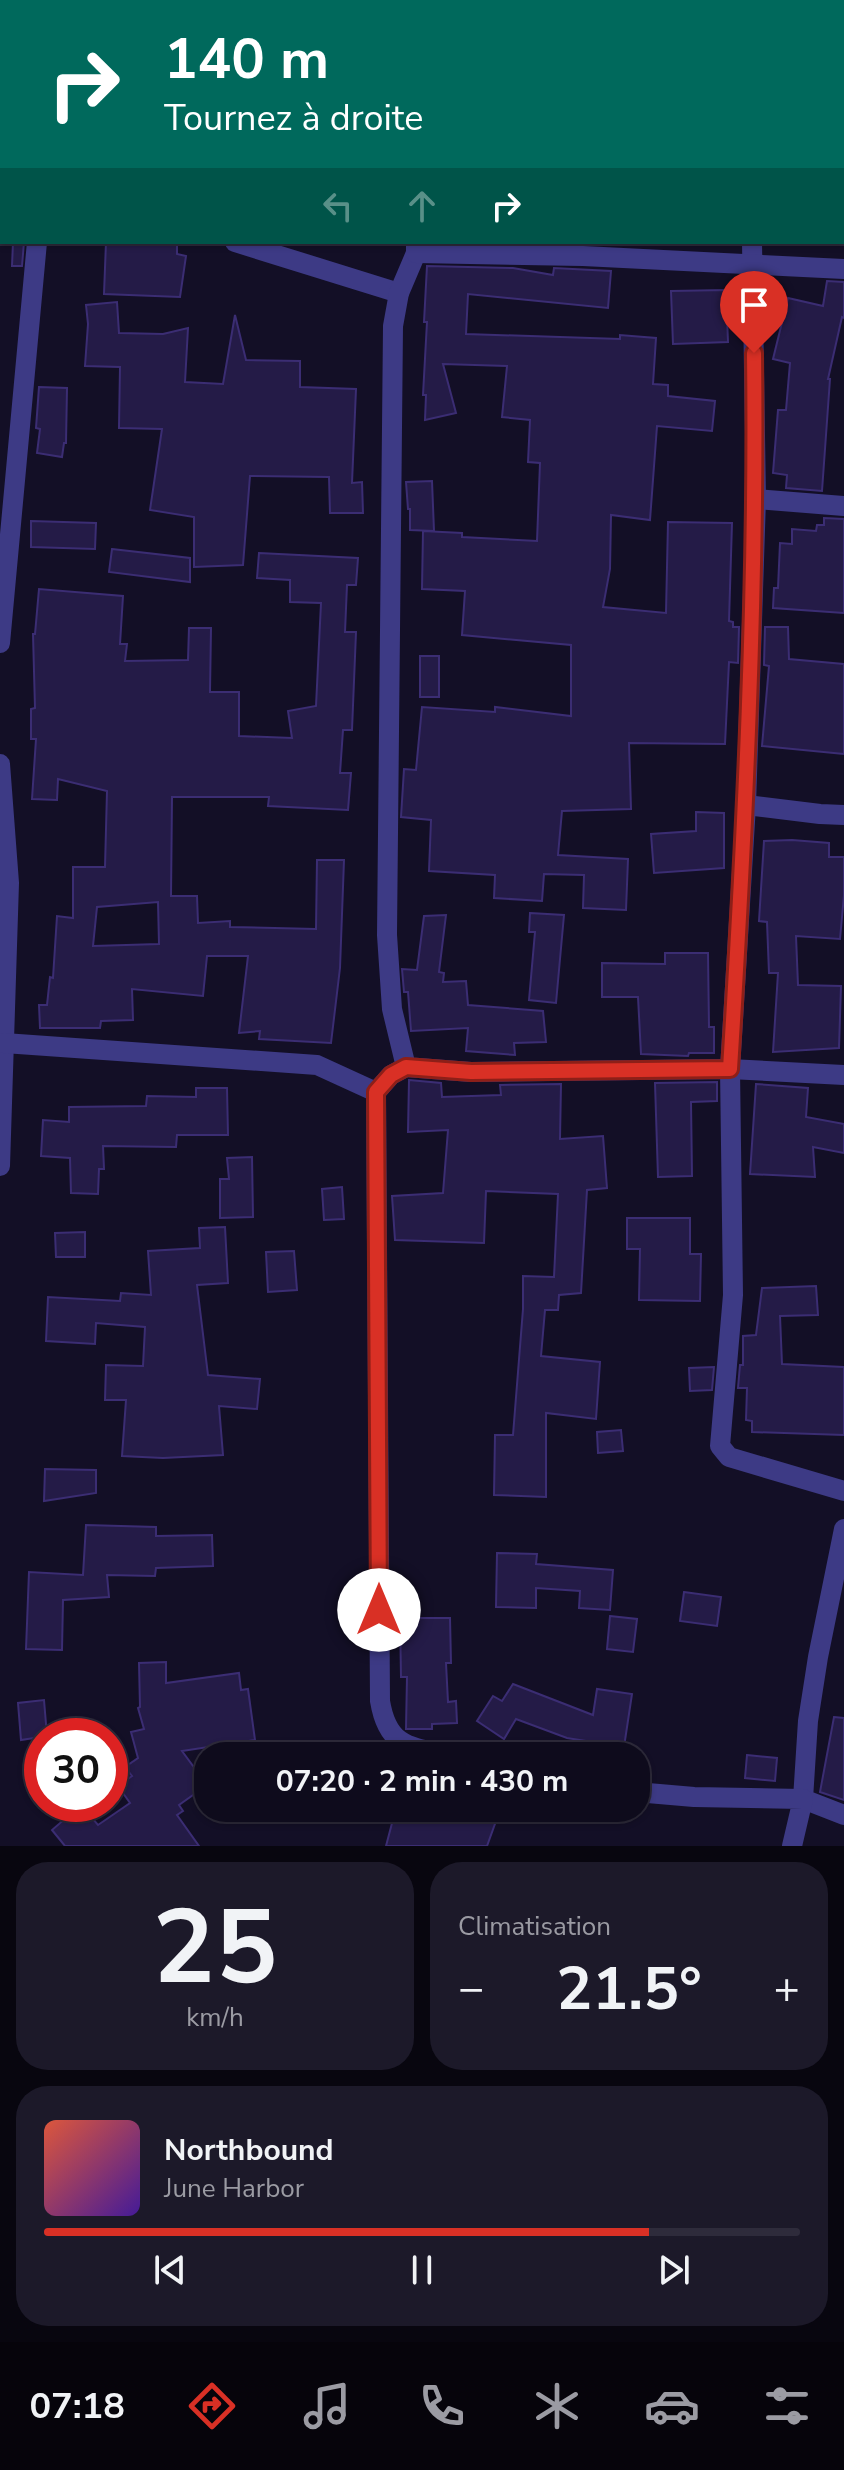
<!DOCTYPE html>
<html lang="fr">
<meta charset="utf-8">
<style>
:root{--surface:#0e0b1c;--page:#1c1929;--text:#f1f3f6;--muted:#9b9ba3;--line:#2e2b3b;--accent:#d93025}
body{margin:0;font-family:"Nunito Sans",sans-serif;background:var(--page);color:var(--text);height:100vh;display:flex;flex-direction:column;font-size:30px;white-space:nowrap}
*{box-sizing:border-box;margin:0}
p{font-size:26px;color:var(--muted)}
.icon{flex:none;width:44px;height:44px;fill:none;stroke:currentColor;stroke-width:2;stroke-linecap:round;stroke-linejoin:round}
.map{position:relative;height:1846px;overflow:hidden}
.side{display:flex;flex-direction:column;gap:16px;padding:16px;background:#08060f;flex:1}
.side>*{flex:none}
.banner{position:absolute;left:0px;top:0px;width:844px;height:244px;box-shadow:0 2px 6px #0004,0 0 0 2px var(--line);background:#00695c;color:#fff;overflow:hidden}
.speed{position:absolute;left:24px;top:1718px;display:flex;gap:16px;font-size:40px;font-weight:700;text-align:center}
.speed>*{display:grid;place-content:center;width:104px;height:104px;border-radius:50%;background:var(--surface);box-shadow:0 2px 6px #0004,0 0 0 2px var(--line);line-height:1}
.speed .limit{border:12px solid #d22;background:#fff;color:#111}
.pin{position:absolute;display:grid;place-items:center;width:68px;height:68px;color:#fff;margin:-82px -34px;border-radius:50% 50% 50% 0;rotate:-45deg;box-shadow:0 0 8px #0007}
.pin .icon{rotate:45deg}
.me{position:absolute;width:88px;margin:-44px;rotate:0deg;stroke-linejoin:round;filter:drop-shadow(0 0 6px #0008)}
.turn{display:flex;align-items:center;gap:28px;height:168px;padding:0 32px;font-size:36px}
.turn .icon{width:104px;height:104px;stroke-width:2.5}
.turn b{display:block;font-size:56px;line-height:68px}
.lanes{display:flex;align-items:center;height:76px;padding:0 32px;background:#0003;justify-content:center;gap:40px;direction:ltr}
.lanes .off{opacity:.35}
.big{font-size:60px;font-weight:700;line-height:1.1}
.side .tile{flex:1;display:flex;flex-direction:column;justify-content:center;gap:12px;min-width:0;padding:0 28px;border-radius:32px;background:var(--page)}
.side .dial{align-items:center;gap:0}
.dial b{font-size:104px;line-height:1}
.song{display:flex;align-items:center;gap:24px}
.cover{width:96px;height:96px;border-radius:12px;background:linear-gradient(135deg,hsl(10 70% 55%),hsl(260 70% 35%))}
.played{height:8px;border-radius:4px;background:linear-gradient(90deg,var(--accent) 80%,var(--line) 80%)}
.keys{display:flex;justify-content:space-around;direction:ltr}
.heat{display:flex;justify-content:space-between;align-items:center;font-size:44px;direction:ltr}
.side .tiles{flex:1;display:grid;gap:16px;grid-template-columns:1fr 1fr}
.tile:last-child{grid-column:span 2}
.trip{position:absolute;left:194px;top:1742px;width:456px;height:80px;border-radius:32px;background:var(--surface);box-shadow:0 2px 6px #0004,0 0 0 2px var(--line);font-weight:700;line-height:80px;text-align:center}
.menu{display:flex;height:128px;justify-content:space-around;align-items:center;background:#06040b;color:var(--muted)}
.menu .icon{width:56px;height:56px}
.menu .current{color:var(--accent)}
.menu b{font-size:36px;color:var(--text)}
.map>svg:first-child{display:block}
</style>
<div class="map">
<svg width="844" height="1846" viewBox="0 0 844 1846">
<rect width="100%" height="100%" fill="#130f26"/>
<g fill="#241b47" stroke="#3b2d73" stroke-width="2" fill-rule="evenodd">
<polygon points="13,242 24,242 22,266 12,266"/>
<polygon points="106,242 177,242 177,254 186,256 180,297 104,294"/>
<polygon points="427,266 513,268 553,275 554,268 611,271 608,308 468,294 466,334 620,339 620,335 656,338 653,384 668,385 668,396 715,401 712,431 657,426 650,520 611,515 610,569 603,607 666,613 668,522 732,523 729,621 733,622 733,627 739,627 738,663 729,662 725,744 629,743 631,809 562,811 558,855 628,859 626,910 583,908 584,875 544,874 542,901 494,898 495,875 429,871 431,820 401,817 404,769 416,770 422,707 495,712 495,707 571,716 571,645 462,635 465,591 422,589 423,531 462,533 462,537 537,541 540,463 528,462 530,420 502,417 507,366 443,364 456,413 425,420 426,395 423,395 427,322 424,322"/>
<polygon points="827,281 844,282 844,318 842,317 828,379 830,379 822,491 786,488 787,475 773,473 778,410 786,410 790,363 773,359 788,298 823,306"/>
<polygon points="726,290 728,342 673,344 671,291"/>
<polygon points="117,302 119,333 163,334 188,328 185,382 223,384 235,315 246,360 300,361 300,387 356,389 352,483 362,482 363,513 330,513 329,477 250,476 243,565 194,567 194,517 150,510 162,429 119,428 120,367 85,366 88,324 86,305"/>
<polygon points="39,387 67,388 66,443 64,443 62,457 37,453 40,429 36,428"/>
<polygon points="432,481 434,531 410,530 410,509 408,509 406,482"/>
<polygon points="824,518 844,519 844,613 773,608 774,588 778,588 780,543 792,544 792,529 816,531 817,525 824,525"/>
<polygon points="31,521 96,523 95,549 31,547"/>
<polygon points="112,549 190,558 190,582 109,572"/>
<path d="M259 553 358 558 356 585H347L345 632H356L352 730H343L340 773H351L348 810 268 806 269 797H172L171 896H197L198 923 230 921V927L316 929 317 860H344L340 968 331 1043 259 1039 260 1031 239 1033 248 956H207L203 996 132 989 133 1020 101 1021 100 1028H40L39 1005H47L50 977 53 978 57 916 73 918V867H105L107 791 58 779 57 800 32 799 36 739H31V709L35 708 33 634H35L39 589 123 596 120 644H127L125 661 188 660 189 628H211L210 692H239V736L292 738 288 711 316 706 321 603 290 602V580L257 578ZM158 902 159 944 93 946 97 907Z"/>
<polygon points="765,627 788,627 789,659 844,664 844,754 762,746 769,666 764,665"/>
<rect x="420" y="656" width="19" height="41"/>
<polygon points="696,812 724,813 724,868 654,873 651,834 696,831"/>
<polygon points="792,840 829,843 829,857 844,857 844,895 840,939 796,936 798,985 841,986 839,1048 773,1052 778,973 769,973 767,922 759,921 764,841"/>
<polygon points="530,913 564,915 556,1003 529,1000 535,932 529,932"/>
<polygon points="446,915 439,972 444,973 443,982 466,981 468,1005 543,1011 546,1042 514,1043 515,1055 466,1051 468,1028 411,1031 408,992 404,992 402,969 417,970 424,916"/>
<polygon points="665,953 708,953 709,1027 714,1027 714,1053 689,1053 688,1056 641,1054 638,997 602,997 602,963 665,964"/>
<polygon points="409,1080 441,1083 442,1097 501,1095 500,1085 561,1084 560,1139 603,1136 607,1188 587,1190 581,1293 559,1295 558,1310 545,1310 541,1356 600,1362 596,1419 546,1413 546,1497 494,1495 495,1435 513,1435 523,1309 523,1276 554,1277 558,1194 486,1191 484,1243 395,1240 392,1196 443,1193 448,1130 408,1132"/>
<polygon points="717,1082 717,1101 691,1102 692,1176 658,1177 655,1083"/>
<polygon points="756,1084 808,1088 806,1117 844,1124 844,1153 813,1147 815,1177 750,1174"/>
<polygon points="196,1088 227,1088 228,1135 177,1135 176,1147 103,1146 104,1169 99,1169 98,1194 71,1193 70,1158 41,1156 43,1120 69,1122 69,1107 146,1106 147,1096 196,1097"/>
<polygon points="252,1157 253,1217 220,1218 220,1179 229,1179 227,1158"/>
<polygon points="342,1187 344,1219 324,1220 322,1189"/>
<polygon points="627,1218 690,1218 690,1254 701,1254 700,1301 639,1300 640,1249 627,1249"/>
<polygon points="225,1227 228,1283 197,1285 208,1375 260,1379 257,1409 219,1406 223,1455 163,1458 122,1456 126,1400 105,1400 106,1365 143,1366 145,1327 96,1323 95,1344 46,1341 48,1297 120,1301 121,1293 151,1295 148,1251 200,1248 199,1228"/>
<polygon points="85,1232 85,1257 56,1257 55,1233"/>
<polygon points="294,1251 297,1290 268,1292 266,1252"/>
<polygon points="816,1286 818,1315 780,1316 782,1364 844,1367 844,1435 752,1432 752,1421 746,1420 747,1388 738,1388 740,1365 743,1365 743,1336 756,1335 762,1288"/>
<polygon points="714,1367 712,1390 690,1391 689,1368"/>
<polygon points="621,1430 623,1451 598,1453 597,1432"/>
<polygon points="45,1469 96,1470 96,1493 44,1501"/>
<polygon points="86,1525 156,1527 156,1536 212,1535 213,1566 156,1568 155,1576 107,1575 109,1597 63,1600 62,1650 26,1649 29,1572 83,1575"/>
<polygon points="497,1553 537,1554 536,1564 613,1570 610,1610 579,1608 580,1591 536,1588 536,1608 496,1607"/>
<polygon points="684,1592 721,1597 717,1626 680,1621"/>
<polygon points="610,1616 637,1619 633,1652 607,1649"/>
<polygon points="400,1618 450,1618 451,1663 446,1663 448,1702 456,1701 457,1723 432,1724 432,1729 406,1729 407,1677 401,1677"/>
<polygon points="166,1662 166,1683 239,1673 241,1690 248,1689 255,1740 182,1751 207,1785 179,1805 183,1811 177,1815 199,1846 65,1846 52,1830 81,1805 98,1825 130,1803 118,1786 132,1776 125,1767 138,1758 131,1732 144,1729 138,1708 140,1707 139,1663"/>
<polygon points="513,1684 593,1715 597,1689 632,1694 624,1747 567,1738 516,1719 504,1739 477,1721 493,1696 502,1701"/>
<polygon points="44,1700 47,1736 21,1740 18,1703"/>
<polygon points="834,1717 844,1718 844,1800 820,1792"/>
<polygon points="747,1755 777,1758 775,1781 745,1778"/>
<polygon points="396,1808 420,1808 450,1816 453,1808 462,1808 496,1821 487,1846 386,1846"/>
</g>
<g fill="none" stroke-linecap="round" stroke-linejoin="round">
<g stroke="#3d3a85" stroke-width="20">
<polyline points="26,0 27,2"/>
<polyline points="224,0 225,2"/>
<polyline points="386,0 386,2"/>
<polyline points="739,0 739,2"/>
<polyline points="606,2 606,0"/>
<polyline points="842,96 844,96"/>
<polyline points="0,208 2,209"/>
<polyline points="235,242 399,293"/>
<polyline points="416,242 416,253 399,293 393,326 387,935 392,1009 406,1067 471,1072 730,1069 844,1075"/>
<polyline points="752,242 756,499 746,805 730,1069 733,1295 720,1446 729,1457 844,1491"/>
<polyline points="416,253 583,256 844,269"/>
<polyline points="756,499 844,506"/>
<polyline points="0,643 37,242"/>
<polyline points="0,764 9,883 0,1166"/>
<polyline points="746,805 820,814 844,815"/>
<polyline points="4,1043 317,1065 376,1092 391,1075 406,1067"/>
<path d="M376 1092 380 1701C388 1750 413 1747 455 1756"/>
<polyline points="844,1529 818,1657 808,1721 803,1799 844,1815"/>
<polyline points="636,1792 694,1797 803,1799 792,1846"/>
</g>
</g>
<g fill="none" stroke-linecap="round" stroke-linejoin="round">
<g stroke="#8d1f18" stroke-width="20">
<path id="route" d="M379 1610 376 1092 391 1075 406 1067 471 1072 730 1069C745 830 757 592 754 353"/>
</g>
<use href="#route" stroke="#d93025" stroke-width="14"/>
</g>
</svg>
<div class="speed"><div class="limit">30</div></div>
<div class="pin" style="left:754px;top:353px;background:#d93025"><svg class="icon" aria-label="arrive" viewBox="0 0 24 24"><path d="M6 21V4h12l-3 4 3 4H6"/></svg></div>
<svg class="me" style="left:379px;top:1610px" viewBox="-20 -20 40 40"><circle r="19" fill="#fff"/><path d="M0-13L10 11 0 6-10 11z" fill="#d93025"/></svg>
<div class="trip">07:20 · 2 min · 430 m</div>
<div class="banner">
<div class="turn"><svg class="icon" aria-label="right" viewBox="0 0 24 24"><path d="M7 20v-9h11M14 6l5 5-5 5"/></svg><div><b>140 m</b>Tournez à droite</div></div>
<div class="lanes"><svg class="icon off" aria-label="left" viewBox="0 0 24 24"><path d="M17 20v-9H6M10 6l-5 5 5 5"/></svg><svg class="icon off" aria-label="ahead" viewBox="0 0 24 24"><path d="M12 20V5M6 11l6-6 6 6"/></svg><svg class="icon" aria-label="right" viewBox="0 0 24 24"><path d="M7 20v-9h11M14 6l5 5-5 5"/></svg></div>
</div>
</div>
<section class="side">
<div class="tiles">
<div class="tile dial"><b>25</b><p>km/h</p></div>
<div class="tile"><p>Climatisation</p>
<div class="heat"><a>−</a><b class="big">21.5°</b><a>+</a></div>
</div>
<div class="tile">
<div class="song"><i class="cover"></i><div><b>Northbound</b><p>June Harbor</p></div></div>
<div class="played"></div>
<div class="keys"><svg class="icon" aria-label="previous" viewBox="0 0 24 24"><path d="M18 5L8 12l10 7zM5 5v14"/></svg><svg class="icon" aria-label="pause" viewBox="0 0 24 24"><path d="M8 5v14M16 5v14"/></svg><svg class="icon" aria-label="next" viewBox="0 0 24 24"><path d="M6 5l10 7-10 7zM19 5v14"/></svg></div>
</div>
</div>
</section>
<nav class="menu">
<b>07:18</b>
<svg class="icon current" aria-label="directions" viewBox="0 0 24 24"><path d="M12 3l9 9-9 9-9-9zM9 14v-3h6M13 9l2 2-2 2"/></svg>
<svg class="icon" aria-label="music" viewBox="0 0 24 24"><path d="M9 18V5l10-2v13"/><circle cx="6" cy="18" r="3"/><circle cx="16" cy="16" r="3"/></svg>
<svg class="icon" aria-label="phone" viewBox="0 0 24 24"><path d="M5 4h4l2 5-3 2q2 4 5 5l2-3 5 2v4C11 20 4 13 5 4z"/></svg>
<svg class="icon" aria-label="climate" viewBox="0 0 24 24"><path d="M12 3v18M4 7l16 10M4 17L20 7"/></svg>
<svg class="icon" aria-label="car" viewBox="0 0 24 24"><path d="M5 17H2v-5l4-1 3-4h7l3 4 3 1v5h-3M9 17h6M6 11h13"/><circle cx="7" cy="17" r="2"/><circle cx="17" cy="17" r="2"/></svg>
<svg class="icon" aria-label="filters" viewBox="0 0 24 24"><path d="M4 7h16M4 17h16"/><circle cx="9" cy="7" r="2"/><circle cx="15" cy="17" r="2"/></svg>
</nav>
